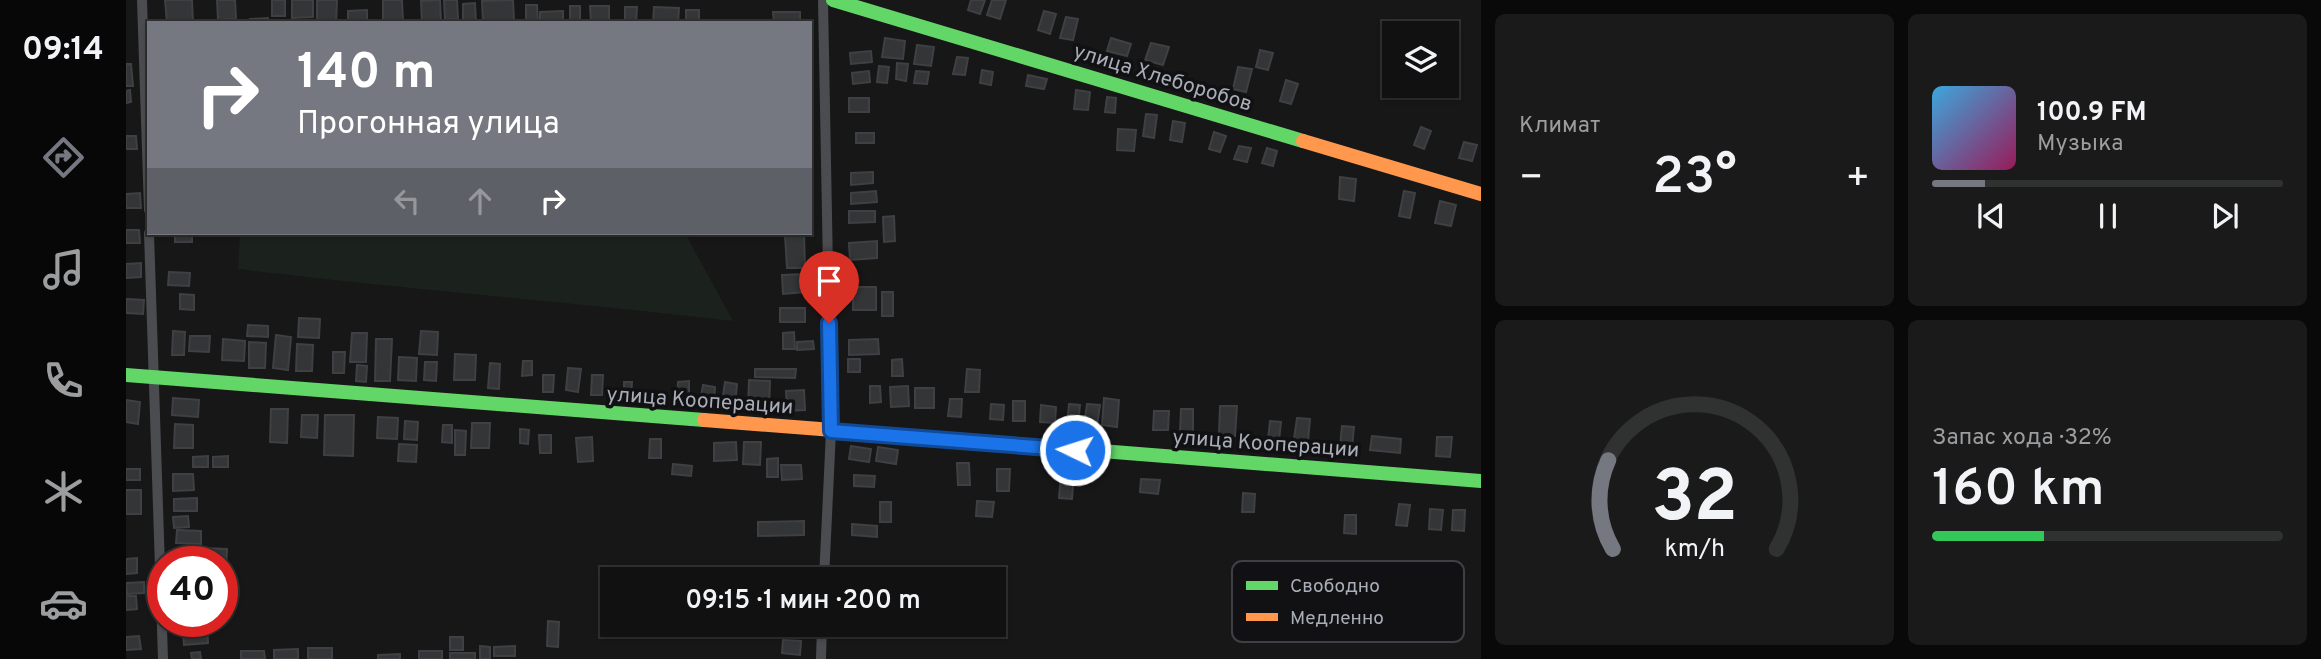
<!DOCTYPE html>
<html lang="ru">
<meta charset="utf-8">
<style>
:root{--surface:#111;--page:#1a1a1a;--text:#f1f3f6;--muted:#9c9d9f;--line:#303131;--accent:#757880}
body{margin:0;font-family:Overpass,sans-serif;background:var(--page);color:var(--text);height:100vh;display:flex;flex-direction:column;font-size:26px;white-space:nowrap}
*{box-sizing:border-box;margin:0}
p{font-size:23px;color:var(--muted)}
.icon{flex:none;width:38px;height:38px;fill:none;stroke:currentColor;stroke-width:2;stroke-linecap:round;stroke-linejoin:round}
.map{position:relative;flex:1;overflow:hidden}
.details{display:flex;flex-direction:column;gap:14px;padding:14px;background:#090909;width:840px}
.details>*{flex:none}
.guide{position:absolute;left:21px;top:21px;width:665px;height:214px;border-radius:0px;box-shadow:0 2px 5px #0004,0 0 0 2px var(--line);background:#757880;color:#fff;overflow:hidden}
.controls{position:absolute;left:1256px;top:21px;display:grid;gap:14px}
.controls a{display:grid;place-items:center;width:77px;height:77px;border-radius:0px;background:var(--surface);box-shadow:0 2px 5px #0004,0 0 0 2px var(--line);font-size:35px}
.speed{position:absolute;left:21px;top:546px;display:flex;gap:14px;font-size:35px;font-weight:700;text-align:center}
.speed>*{display:grid;place-content:center;width:91px;height:91px;border-radius:50%;background:var(--surface);box-shadow:0 2px 5px #0004,0 0 0 2px var(--line);line-height:1}
.speed .limit{border:10px solid #d22;background:#fff;color:#111}
.pin{position:absolute;display:grid;place-items:center;width:60px;height:60px;color:#fff;margin:-72px -30px;border-radius:50% 50% 50% 0;rotate:-45deg;box-shadow:0 0 7px #0007}
.pin .icon{rotate:45deg}
.me{position:absolute;width:77px;margin:-38px;rotate:274deg;stroke-linejoin:round;filter:drop-shadow(0 0 5px #0008)}
.turn{display:flex;align-items:center;gap:24px;height:147px;padding:0 35px;font-size:32px}
.turn .icon{width:91px;height:91px;stroke-width:2.5}
.turn b{display:block;font-size:49px;line-height:60px}
.lanes{display:flex;align-items:center;height:66px;padding:0 35px;background:#0003;justify-content:center;gap:35px;direction:ltr}
.lanes .off{opacity:.35}
.big{font-size:52px;font-weight:600;line-height:1.1}
.details .card{flex:1;display:flex;flex-direction:column;justify-content:center;gap:10px;min-width:0;padding:0 24px;border-radius:10px;background:var(--page)}
.details .dial{align-items:center;gap:0}
.dial svg{height:182px;overflow:visible;fill:none;stroke:var(--line);stroke-width:7;stroke-linecap:round;text-anchor:middle}
.dial text{fill:var(--text);stroke:none}
.song{display:flex;align-items:center;gap:21px}
.cover{width:84px;height:84px;border-radius:10px;background:linear-gradient(135deg,hsl(200 70% 55%),hsl(330 70% 35%))}
.played{height:7px;border-radius:4px;background:linear-gradient(90deg,var(--accent) 15%,var(--line) 15%)}
.keys{display:flex;justify-content:space-around;direction:ltr}
.heat{display:flex;justify-content:space-between;align-items:center;font-size:38px;direction:ltr}
.charge{height:10px;border-radius:5px;background:linear-gradient(90deg,#34c759 32%,var(--line) 0)}
.details .tiles{flex:1;display:grid;gap:14px;grid-template-columns:repeat(2,1fr)}
.trip{position:absolute;left:474px;top:567px;width:406px;height:70px;border-radius:0px;background:var(--surface);box-shadow:0 2px 5px #0004,0 0 0 2px var(--line);font-weight:600;line-height:70px;text-align:center}
main{display:flex;flex:1;min-height:0}
.tabs{display:flex;flex-direction:column;width:126px;justify-content:space-around;align-items:center;background:#070707;color:var(--muted)}
.tabs .icon{width:49px;height:49px}
.tabs .selected{color:var(--accent)}
.tabs b{font-size:32px;color:var(--text)}
.map>svg:first-child{display:block}
</style>
<main>
<nav class="tabs">
<b>09:14</b>
<svg class="icon selected" aria-label="directions" viewBox="0 0 24 24"><path d="M12 3l9 9-9 9-9-9zM9 14v-3h6M13 9l2 2-2 2"/></svg>
<svg class="icon" aria-label="music" viewBox="0 0 24 24"><path d="M9 18V5l10-2v13"/><circle cx="6" cy="18" r="3"/><circle cx="16" cy="16" r="3"/></svg>
<svg class="icon" aria-label="phone" viewBox="0 0 24 24"><path d="M5 4h4l2 5-3 2q2 4 5 5l2-3 5 2v4C11 20 4 13 5 4z"/></svg>
<svg class="icon" aria-label="climate" viewBox="0 0 24 24"><path d="M12 3v18M4 7l16 10M4 17L20 7"/></svg>
<svg class="icon" aria-label="car" viewBox="0 0 24 24"><path d="M5 17H2v-5l4-1 3-4h7l3 4 3 1v5h-3M9 17h6M6 11h13"/><circle cx="7" cy="17" r="2"/><circle cx="17" cy="17" r="2"/></svg>
</nav>
<div class="map">
<svg width="1355" height="659" viewBox="0 0 1355 659">
<rect width="100%" height="100%" fill="#171717"/>
<path fill="#1b211c" d="M114 233H559L607 321C443 302 277 289 112 269Z"/>
<g fill="#343537" stroke="#3f4043" stroke-width="2">
<polygon points="39,0 66,0 67,23 41,23"/>
<polygon points="91,0 109,0 110,19 92,20"/>
<rect x="146" y="0" width="13" height="16"/>
<polygon points="166,0 187,0 187,17 166,18"/>
<polygon points="191,0 211,0 210,23 191,23"/>
<polygon points="257,0 276,0 277,21 257,22"/>
<polygon points="314,0 315,23 296,23 295,1"/>
<polygon points="318,0 331,0 332,19 319,20"/>
<polygon points="387,0 388,20 357,22 356,1"/>
<polygon points="845,0 859,0 854,14 842,10"/>
<polygon points="866,0 880,0 874,19 861,15"/>
<polygon points="349,3 350,23 337,23 337,4"/>
<polygon points="400,5 411,5 412,23 400,23"/>
<rect x="444" y="6" width="10" height="17"/>
<polygon points="464,6 483,6 483,23 465,23"/>
<polygon points="499,7 511,7 510,23 499,23"/>
<polygon points="528,7 553,8 552,23 527,23"/>
<polygon points="241,10 241,23 222,23 222,11"/>
<rect x="560" y="10" width="13" height="13"/>
<polygon points="437,11 437,23 414,23 414,12"/>
<polygon points="918,11 930,14 924,34 912,30"/>
<polygon points="647,12 674,12 674,23 648,23"/>
<polygon points="940,17 952,19 947,40 934,38"/>
<polygon points="142,18 142,23 124,23 124,19"/>
<polygon points="759,38 779,41 777,59 756,57"/>
<polygon points="985,38 1005,44 1001,56 981,51"/>
<polygon points="1025,43 1043,47 1037,65 1019,60"/>
<polygon points="791,45 808,47 805,66 788,64"/>
<polygon points="1134,50 1147,53 1142,70 1130,67"/>
<polygon points="745,51 746,62 725,64 724,53"/>
<polygon points="831,57 842,58 839,75 827,74"/>
<polygon points="771,63 782,64 780,81 770,79"/>
<polygon points="0,64 5,64 7,86 0,86"/>
<polygon points="753,66 763,67 761,83 751,82"/>
<polygon points="1112,67 1126,69 1120,92 1107,89"/>
<polygon points="856,70 867,72 865,85 854,83"/>
<polygon points="743,71 744,82 727,84 726,73"/>
<polygon points="790,71 803,72 801,84 788,83"/>
<polygon points="902,75 921,79 918,89 900,86"/>
<polygon points="1160,80 1172,84 1165,104 1154,101"/>
<polygon points="4,90 5,102 0,103 0,91"/>
<polygon points="950,90 964,92 962,110 948,109"/>
<polygon points="981,97 990,98 989,113 979,112"/>
<rect x="723" y="98" width="20" height="14"/>
<polygon points="1020,114 1031,115 1028,138 1017,136"/>
<polygon points="1047,121 1059,123 1056,142 1044,140"/>
<polygon points="1295,127 1305,131 1298,149 1288,145"/>
<polygon points="992,129 1010,130 1008,151 991,150"/>
<polygon points="1088,132 1100,136 1094,152 1083,149"/>
<rect x="730" y="133" width="18" height="10"/>
<polygon points="0,136 10,136 11,149 0,149"/>
<polygon points="1338,142 1351,145 1346,161 1333,158"/>
<polygon points="1113,146 1125,148 1121,162 1108,159"/>
<polygon points="1141,148 1151,151 1147,166 1136,163"/>
<polygon points="747,172 747,183 725,185 725,173"/>
<polygon points="1214,177 1230,179 1228,201 1213,199"/>
<polygon points="750,191 751,202 725,204 725,193"/>
<polygon points="1278,191 1289,193 1284,218 1273,216"/>
<polygon points="14,193 15,208 0,208 0,194"/>
<polygon points="1314,201 1330,205 1325,226 1309,223"/>
<polygon points="723,211 749,211 749,222 723,223"/>
<polygon points="768,216 769,241 758,242 757,217"/>
<polygon points="0,230 13,230 14,243 0,243"/>
<rect x="49" y="233" width="17" height="9"/>
<polygon points="678,234 679,268 661,268 659,235"/>
<polygon points="751,241 751,258 724,260 723,243"/>
<polygon points="15,263 15,277 0,278 0,264"/>
<polygon points="43,272 64,273 63,286 42,285"/>
<polygon points="678,274 679,292 657,294 656,275"/>
<rect x="727" y="287" width="23" height="23"/>
<rect x="756" y="292" width="11" height="24"/>
<polygon points="54,294 68,295 68,310 54,309"/>
<polygon points="0,299 18,300 17,314 0,313"/>
<rect x="654" y="308" width="25" height="14"/>
<polygon points="173,318 194,319 193,338 172,337"/>
<polygon points="122,325 142,326 142,337 121,336"/>
<polygon points="47,331 59,332 58,355 46,355"/>
<polygon points="295,331 312,332 311,355 293,354"/>
<polygon points="668,332 669,349 657,349 657,333"/>
<polygon points="226,333 241,333 240,362 224,362"/>
<polygon points="150,335 165,337 162,370 147,368"/>
<polygon points="64,336 84,336 83,352 63,351"/>
<polygon points="97,339 119,341 118,361 96,360"/>
<polygon points="250,339 266,339 264,381 249,381"/>
<polygon points="752,339 753,354 723,355 723,340"/>
<polygon points="687,341 688,349 671,350 671,342"/>
<polygon points="123,342 140,343 139,368 123,368"/>
<polygon points="171,344 187,345 186,371 170,371"/>
<polygon points="207,352 219,352 218,373 207,373"/>
<polygon points="329,354 350,355 349,380 328,380"/>
<polygon points="273,357 291,358 290,381 272,380"/>
<rect x="722" y="359" width="12" height="13"/>
<polygon points="776,359 777,376 766,376 766,360"/>
<polygon points="397,361 406,361 406,375 396,376"/>
<polygon points="299,362 311,362 310,381 298,380"/>
<polygon points="364,363 374,364 373,389 362,388"/>
<polygon points="231,365 241,366 240,382 230,381"/>
<polygon points="442,368 455,369 452,392 440,390"/>
<polygon points="629,369 670,369 669,378 629,377"/>
<polygon points="841,369 854,370 853,392 839,392"/>
<polygon points="417,375 428,375 427,392 417,392"/>
<polygon points="466,375 477,375 476,395 465,395"/>
<polygon points="623,380 644,381 643,410 622,409"/>
<polygon points="563,381 563,401 551,400 552,382"/>
<polygon points="498,382 506,382 505,397 498,397"/>
<polygon points="599,382 611,384 609,405 596,403"/>
<polygon points="577,385 589,387 588,404 574,402"/>
<polygon points="744,386 754,386 755,402 744,403"/>
<polygon points="782,386 783,406 765,407 764,387"/>
<rect x="789" y="388" width="19" height="20"/>
<polygon points="678,390 679,410 661,411 660,391"/>
<polygon points="47,398 73,400 72,417 46,415"/>
<polygon points="978,398 993,400 991,427 976,425"/>
<polygon points="824,399 836,399 835,417 822,416"/>
<polygon points="0,400 14,402 12,424 0,422"/>
<rect x="887" y="401" width="12" height="20"/>
<polygon points="865,404 878,405 877,420 864,419"/>
<polygon points="943,404 954,405 952,425 941,424"/>
<polygon points="961,404 974,405 971,426 958,425"/>
<polygon points="915,405 930,407 929,423 914,422"/>
<polygon points="1094,406 1111,406 1109,436 1093,435"/>
<polygon points="145,409 162,409 161,443 144,442"/>
<polygon points="1055,409 1067,409 1067,433 1054,433"/>
<polygon points="1028,411 1043,411 1042,430 1027,430"/>
<polygon points="176,415 192,415 191,438 175,437"/>
<polygon points="199,415 228,415 227,456 198,455"/>
<polygon points="252,417 272,418 271,439 251,438"/>
<polygon points="1171,418 1184,419 1182,441 1168,439"/>
<polygon points="279,421 292,422 291,440 278,439"/>
<polygon points="1144,421 1155,422 1153,441 1142,440"/>
<polygon points="346,423 364,423 363,448 345,448"/>
<polygon points="49,424 67,425 67,448 48,448"/>
<polygon points="317,425 326,425 326,443 316,442"/>
<polygon points="1216,426 1228,427 1226,447 1214,446"/>
<polygon points="394,429 403,430 402,444 394,443"/>
<polygon points="329,430 340,431 339,455 329,455"/>
<polygon points="413,435 425,435 425,453 414,453"/>
<polygon points="1246,436 1275,439 1274,453 1244,450"/>
<polygon points="466,437 467,461 452,462 450,438"/>
<polygon points="1311,437 1326,437 1324,457 1310,456"/>
<polygon points="524,439 535,439 535,458 523,458"/>
<polygon points="610,442 611,460 588,461 588,443"/>
<polygon points="618,442 635,442 634,465 617,464"/>
<polygon points="273,444 291,445 290,462 272,461"/>
<polygon points="725,446 745,449 743,462 723,459"/>
<polygon points="752,447 772,450 770,464 750,461"/>
<polygon points="82,456 82,467 67,467 67,457"/>
<polygon points="102,456 102,467 87,467 87,457"/>
<polygon points="652,458 652,477 641,477 641,459"/>
<polygon points="831,463 843,463 844,485 832,485"/>
<polygon points="547,464 566,466 565,476 546,474"/>
<polygon points="655,465 675,465 676,479 656,480"/>
<rect x="0" y="469" width="14" height="11"/>
<polygon points="871,469 884,469 883,491 871,491"/>
<polygon points="935,472 948,473 946,499 933,498"/>
<polygon points="47,474 67,474 68,490 47,491"/>
<polygon points="728,475 749,476 748,487 728,486"/>
<polygon points="1015,479 1034,480 1032,494 1014,492"/>
<rect x="0" y="490" width="15" height="24"/>
<polygon points="1117,493 1129,494 1128,512 1116,512"/>
<polygon points="71,498 71,511 48,511 48,499"/>
<polygon points="851,501 868,502 866,517 850,516"/>
<rect x="754" y="502" width="11" height="20"/>
<polygon points="1273,504 1284,505 1281,526 1270,525"/>
<polygon points="1304,509 1317,510 1315,530 1303,529"/>
<polygon points="1327,510 1339,510 1338,531 1326,530"/>
<polygon points="1219,515 1230,515 1230,534 1218,533"/>
<polygon points="62,516 63,527 48,528 47,517"/>
<polygon points="678,521 678,535 632,536 632,522"/>
<polygon points="726,524 751,526 751,537 726,535"/>
<polygon points="51,530 75,531 75,544 50,543"/>
<polygon points="77,548 101,549 100,567 96,567 96,562 77,562"/>
<polygon points="11,558 11,573 0,574 0,559"/>
<polygon points="656,568 678,570 677,579 655,579"/>
<polygon points="727,573 745,573 746,579 727,579"/>
<polygon points="106,580 108,599 96,600 96,582"/>
<polygon points="18,582 18,593 1,594 0,583"/>
<polygon points="0,596 10,596 11,609 0,610"/>
<polygon points="56,621 81,621 82,643 58,645"/>
<polygon points="422,621 433,622 432,647 421,646"/>
<polygon points="731,625 755,625 755,628 730,628"/>
<polygon points="13,636 15,649 0,650 0,637"/>
<rect x="324" y="637" width="13" height="13"/>
<polygon points="657,640 675,641 674,655 656,653"/>
<polygon points="354,646 364,647 364,659 354,659"/>
<polygon points="389,646 389,656 368,656 368,647"/>
<rect x="182" y="648" width="24" height="11"/>
<polygon points="172,649 172,659 148,659 148,650"/>
<polygon points="115,651 138,651 139,659 115,659"/>
<rect x="293" y="651" width="23" height="8"/>
<polygon points="74,652 75,659 66,659 65,653"/>
<rect x="324" y="653" width="25" height="6"/>
<polygon points="274,654 274,659 252,659 252,655"/>
</g>
<g fill="none" stroke-linecap="round" stroke-linejoin="round">
<g stroke="#4b4c50" stroke-width="10">
<polyline points="16,0 23,210"/>
<polyline points="697,0 705,431 698,579"/>
<polyline points="23,233 37,659"/>
<polyline points="695,659 696,625"/>
</g>
<g stroke="#63d668" stroke-width="14">
<polyline points="707,0 1177,141"/>
<polyline points="0,375 578,420"/>
<polyline points="836,440 1355,481"/>
</g>
<g stroke="#ff974d" stroke-width="14">
<polyline points="1177,141 1355,194"/>
<polyline points="578,420 836,440"/>
</g>
</g>
<g fill="none" stroke-linecap="round" stroke-linejoin="round">
<g stroke="#114b97" stroke-width="18">
<polyline id="route" points="703,323 705,431 949,450"/>
</g>
<use href="#route" stroke="#1a73e8" stroke-width="12"/>
</g>
<g text-anchor="middle" stroke-width="7" stroke-linejoin="round" paint-order="stroke">
<g font-size="21" fill="#a8adb8" stroke="#111113">
<text transform="translate(1037 77) rotate(17)" y="7">улица Хлеборобов</text>
<text transform="translate(574 400) rotate(4)" y="7">улица Кооперации</text>
<text transform="translate(1140 443) rotate(4)" y="7">улица Кооперации</text>
</g>
</g>
<rect x="1106" y="561" width="232" height="81" rx="10" fill="#111113" stroke="#3e4045" stroke-width="2"/>
<rect x="1120" y="581" width="32" height="9" fill="#63d668"/>
<rect x="1120" y="613" width="32" height="8" fill="#ff974d"/>
<g font-size="19" fill="#a8adb8">
<text x="1164" y="592">Свободно</text>
<text x="1164" y="624">Медленно</text>
</g>
</svg>
<div class="controls">
<a><svg class="icon" aria-label="layers" viewBox="0 0 24 24"><path d="M12 4l9 5-9 5-9-5zM3 14l9 5 9-5"/></svg></a>
</div>
<div class="speed"><div class="limit">40</div></div>
<div class="pin" style="left:703px;top:323px;background:#d93025"><svg class="icon" aria-label="arrive" viewBox="0 0 24 24"><path d="M6 21V4h12l-3 4 3 4H6"/></svg></div>
<svg class="me" style="left:949px;top:450px" viewBox="-20 -20 40 40"><circle r="17" fill="#1a73e8" stroke="#fff" stroke-width="3"/><path d="M0-11L8 9 0 5-8 9z" fill="#fff"/></svg>
<div class="trip">09:15 · 1 мин · 200 m</div>
<div class="guide">
<div class="turn"><svg class="icon" aria-label="right" viewBox="0 0 24 24"><path d="M7 20v-9h11M14 6l5 5-5 5"/></svg><div><b>140 m</b>Прогонная улица</div></div>
<div class="lanes"><svg class="icon off" aria-label="left" viewBox="0 0 24 24"><path d="M17 20v-9H6M10 6l-5 5 5 5"/></svg><svg class="icon off" aria-label="ahead" viewBox="0 0 24 24"><path d="M12 20V5M6 11l6-6 6 6"/></svg><svg class="icon" aria-label="right" viewBox="0 0 24 24"><path d="M7 20v-9h11M14 6l5 5-5 5"/></svg></div>
</div>
</div>
<section class="details">
<div class="tiles">
<div class="card"><p>Климат</p>
<div class="heat"><a>−</a><b class="big">23°</b><a>+</a></div>
</div>
<div class="card">
<div class="song"><i class="cover"></i><div><b>100.9 FM</b><p>Музыка</p></div></div>
<div class="played"></div>
<div class="keys"><svg class="icon" aria-label="previous" viewBox="0 0 24 24"><path d="M18 5L8 12l10 7zM5 5v14"/></svg><svg class="icon" aria-label="pause" viewBox="0 0 24 24"><path d="M8 5v14M16 5v14"/></svg><svg class="icon" aria-label="next" viewBox="0 0 24 24"><path d="M6 5l10 7-10 7zM19 5v14"/></svg></div>
</div>
<div class="card dial"><svg viewBox="0 0 100 80">
<path d="M14 69A42 42 0 1 1 86 69"/>
<path d="M14 69A42 42 0 0 1 12 30" stroke="#757880"/>
<text x="50" y="56" font-size="32" font-weight="700">32</text>
<text x="50" y="72" font-size="11">km/h</text>
</svg></div>
<div class="card"><p>Запас хода · 32%</p><b class="big">160 km</b><div class="charge"></div></div>
</div>
</section>
</main>
